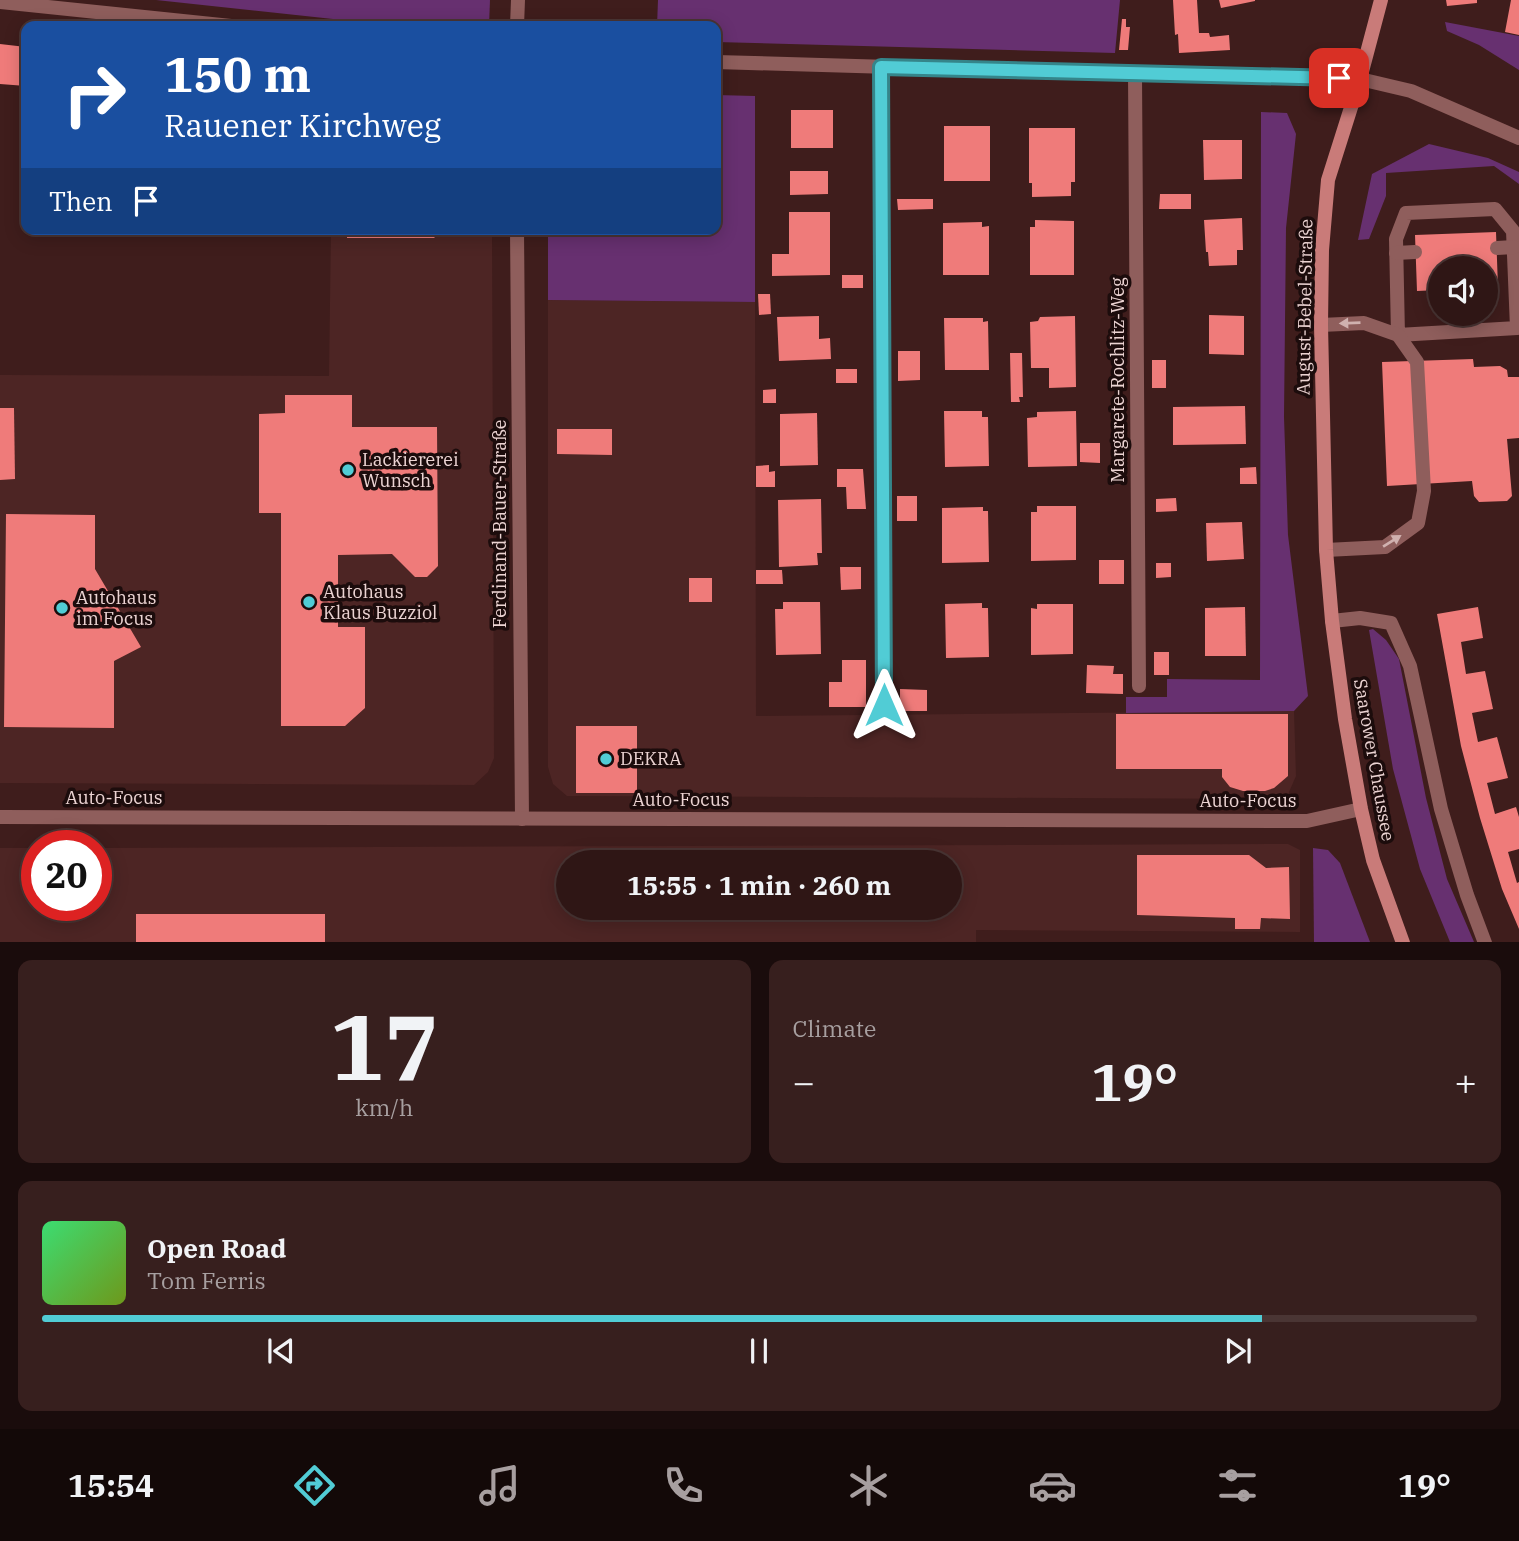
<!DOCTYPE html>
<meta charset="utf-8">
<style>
:root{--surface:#2f1615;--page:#371f1e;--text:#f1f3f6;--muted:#a79fa0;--line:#4a3534;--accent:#51ccd5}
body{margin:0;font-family:"IBM Plex Serif",serif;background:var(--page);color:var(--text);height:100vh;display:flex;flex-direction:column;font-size:26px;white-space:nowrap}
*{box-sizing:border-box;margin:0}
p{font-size:23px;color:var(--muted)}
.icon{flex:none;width:38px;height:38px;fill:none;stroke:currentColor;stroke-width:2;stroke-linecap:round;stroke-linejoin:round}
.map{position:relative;height:942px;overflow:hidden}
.details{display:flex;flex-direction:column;gap:18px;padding:18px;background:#1a0c0c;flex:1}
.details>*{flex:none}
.hud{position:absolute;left:21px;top:21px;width:700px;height:214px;border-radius:14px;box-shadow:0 4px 18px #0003,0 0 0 2px var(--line);background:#1a4fa0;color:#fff;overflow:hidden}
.fabs{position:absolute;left:1428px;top:256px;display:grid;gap:14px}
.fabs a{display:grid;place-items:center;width:70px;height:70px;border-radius:50%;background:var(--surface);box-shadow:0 4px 18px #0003,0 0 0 2px var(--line);font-size:35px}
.speed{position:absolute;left:21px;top:830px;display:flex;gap:14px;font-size:35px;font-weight:700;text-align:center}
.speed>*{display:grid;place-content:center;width:91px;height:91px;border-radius:50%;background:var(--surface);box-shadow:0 4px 18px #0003,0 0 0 2px var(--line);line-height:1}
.speed .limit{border:10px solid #d22;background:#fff;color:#111}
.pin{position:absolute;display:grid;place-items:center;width:60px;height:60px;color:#fff;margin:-30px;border-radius:14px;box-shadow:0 4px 10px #0006}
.me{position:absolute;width:77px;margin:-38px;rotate:0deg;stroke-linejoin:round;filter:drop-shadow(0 0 5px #0008)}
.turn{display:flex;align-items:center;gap:24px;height:147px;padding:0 28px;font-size:32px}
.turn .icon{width:91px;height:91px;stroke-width:2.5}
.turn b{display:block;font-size:49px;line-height:60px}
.then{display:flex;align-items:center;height:66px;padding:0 28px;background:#0003;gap:14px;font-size:26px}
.big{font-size:52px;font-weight:700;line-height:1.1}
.details .card{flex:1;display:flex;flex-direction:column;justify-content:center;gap:10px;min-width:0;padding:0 24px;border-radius:14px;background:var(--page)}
.details .dial{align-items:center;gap:0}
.dial b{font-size:91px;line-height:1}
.song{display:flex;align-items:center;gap:21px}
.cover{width:84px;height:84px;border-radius:10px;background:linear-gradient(135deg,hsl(140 70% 55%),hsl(80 70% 35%))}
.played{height:7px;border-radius:4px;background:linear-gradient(90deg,var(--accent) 85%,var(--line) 85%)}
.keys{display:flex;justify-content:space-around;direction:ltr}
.heat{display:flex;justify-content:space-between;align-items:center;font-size:38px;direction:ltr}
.details .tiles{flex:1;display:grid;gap:18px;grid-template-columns:1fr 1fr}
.card:last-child{grid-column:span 2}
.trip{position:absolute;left:556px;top:850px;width:406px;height:70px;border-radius:35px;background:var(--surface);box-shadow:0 4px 18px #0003,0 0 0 2px var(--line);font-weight:700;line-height:70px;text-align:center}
.dock{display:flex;height:112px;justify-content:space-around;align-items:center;background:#130908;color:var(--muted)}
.dock .icon{width:49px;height:49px}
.dock .on{color:var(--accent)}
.dock b{font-size:32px;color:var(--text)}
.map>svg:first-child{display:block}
</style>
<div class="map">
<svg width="1519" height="943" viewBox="0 0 1519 943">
<rect width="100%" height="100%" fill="#3f1d1c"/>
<g fill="#4d2524" fill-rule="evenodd">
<polygon points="331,229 492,229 494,758 488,772 474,785 0,783 0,375 329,376"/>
<polygon points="548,300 755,302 756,716 1294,711 1296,776 1286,799 567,796 553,784 548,767"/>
<path d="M1288 844 1300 850V932L976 930V943L0 942V848H37V905H96V848ZM569 863H950V908H569Z"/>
</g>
<g fill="#673070">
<polygon points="156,0 490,0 489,26 398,26"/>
<polygon points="658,0 1120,0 1115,53 716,42 716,26 657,26"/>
<polygon points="1445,22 1519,36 1519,70 1479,45 1447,31"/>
<polygon points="716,95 755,96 755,302 548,300 548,229 716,229"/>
<polygon points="1261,112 1287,113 1296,134 1286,228 1284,417 1288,535 1308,696 1294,711 1126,713 1126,697 1167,697 1167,679 1260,680"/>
<polygon points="1429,144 1488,158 1519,172 1519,184 1494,166 1386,173 1386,196 1369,239 1358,240 1372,174"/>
<polygon points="1373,629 1386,640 1399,659 1426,798 1447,879 1474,942 1450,942 1420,869 1393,769 1369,630"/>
<polygon points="1313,848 1328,850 1340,863 1370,942 1314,942"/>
</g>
<g fill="#ef7b7a">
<polygon points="1173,0 1197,0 1199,33 1209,33 1210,37 1229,35 1230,50 1179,53 1178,34 1175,35"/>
<polygon points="1219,0 1255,0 1255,1 1221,8"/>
<polygon points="1446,0 1477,0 1477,3 1447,6"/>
<polygon points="1511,0 1519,0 1519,35 1505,32"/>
<polygon points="1122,19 1126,19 1126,27 1130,27 1128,50 1119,50"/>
<polygon points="0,44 26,47 26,86 0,84"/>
<rect x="791" y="110" width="42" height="38"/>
<rect x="944" y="126" width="46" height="55"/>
<polygon points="1029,128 1075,128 1075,182 1071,182 1071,196 1032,197 1032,183 1029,183"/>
<polygon points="1203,140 1242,140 1242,179 1204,180"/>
<polygon points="790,171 828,171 828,194 790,195"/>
<polygon points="1160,194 1191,194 1191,209 1159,209"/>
<polygon points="897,199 933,199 933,209 898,210"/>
<polygon points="789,212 830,212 830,275 772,276 772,254 789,254"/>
<polygon points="1242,218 1243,250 1237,250 1237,265 1209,266 1208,252 1206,252 1204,220"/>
<polygon points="1035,220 1074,221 1074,275 1030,275 1030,227 1035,227"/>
<polygon points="982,222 982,227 989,226 989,275 943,275 943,223"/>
<polygon points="347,229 443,229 434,238 347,238"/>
<polygon points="1496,232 1498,287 1486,288 1486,268 1440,268 1440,290 1417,291 1415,235"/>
<rect x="842" y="275" width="21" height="13"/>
<polygon points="758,294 770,294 771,314 759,315"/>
<polygon points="1209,315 1244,316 1244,355 1209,354"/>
<polygon points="819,316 819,339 830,338 831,359 779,361 777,317"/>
<polygon points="1075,316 1076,387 1049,388 1049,368 1031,368 1030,322 1038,321 1040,317"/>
<polygon points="944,318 983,318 983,322 988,321 989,370 945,370"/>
<polygon points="898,351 920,351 920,380 898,381"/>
<polygon points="1010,353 1022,353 1023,397 1019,397 1020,402 1011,402"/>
<polygon points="1473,359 1474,367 1500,366 1507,370 1508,377 1519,377 1519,438 1507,439 1512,496 1507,501 1479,502 1474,496 1472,481 1387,486 1382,362"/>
<rect x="1152" y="360" width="14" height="28"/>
<rect x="836" y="369" width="21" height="14"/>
<polygon points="776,389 776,403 763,403 763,390"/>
<polygon points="285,395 352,395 352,427 437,427 438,566 427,577 415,577 392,554 338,555 338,627 365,627 365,708 345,726 281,726 281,513 259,513 259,414 285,413"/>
<polygon points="1245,406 1246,444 1173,445 1173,407"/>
<polygon points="0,408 14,408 15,479 0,480"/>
<polygon points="944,411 982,411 982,417 988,417 989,466 945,467"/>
<polygon points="1076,411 1077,466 1028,467 1027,418 1037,417 1037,412"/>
<polygon points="817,413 818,465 780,466 780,414"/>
<polygon points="557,429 612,429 612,455 557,454"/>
<polygon points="1080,443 1100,443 1100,463 1080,462"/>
<polygon points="769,465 769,472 775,471 775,487 756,487 756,466"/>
<polygon points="1256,467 1257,484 1240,484 1240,468"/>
<polygon points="837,469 863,469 866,509 847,509 846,487 837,487"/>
<rect x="897" y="496" width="20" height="25"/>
<polygon points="1176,498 1177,511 1156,512 1156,499"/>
<polygon points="821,499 822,553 817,553 818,565 779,567 778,500"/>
<polygon points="1037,506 1076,506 1076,560 1031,561 1031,512 1037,512"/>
<polygon points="983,507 983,511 988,511 989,562 942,563 942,508"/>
<polygon points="6,514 95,515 95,569 141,647 114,661 114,728 4,727"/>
<polygon points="1242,522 1244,559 1207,561 1206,523"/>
<rect x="1099" y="560" width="25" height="24"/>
<polygon points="1156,563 1171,563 1171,577 1156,578"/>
<polygon points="840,567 861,567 861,589 841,590"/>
<polygon points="756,570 782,570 783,584 756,584"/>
<rect x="689" y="578" width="23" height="24"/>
<polygon points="783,602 820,602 821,654 776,655 775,609 783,609"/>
<polygon points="982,603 982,608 988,608 989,657 946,658 945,604"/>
<polygon points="1037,604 1073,604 1073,654 1031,655 1031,608 1037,609"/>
<polygon points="1245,607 1246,656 1205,656 1205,608"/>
<polygon points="1478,607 1483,638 1461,642 1466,674 1485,671 1493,709 1472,713 1478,742 1497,737 1508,778 1487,783 1495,814 1516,807 1519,817 1519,849 1508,852 1517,883 1519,882 1519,929 1502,889 1480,818 1461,746 1437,614"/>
<rect x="1154" y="652" width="15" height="23"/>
<polygon points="842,660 866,660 866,707 829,707 829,682 842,682"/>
<polygon points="1087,665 1114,666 1113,674 1123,674 1123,694 1086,693"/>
<polygon points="900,689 927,690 927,711 900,711"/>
<polygon points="1116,714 1288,714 1288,776 1274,788 1265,791 1243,791 1230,787 1222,777 1222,769 1116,769"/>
<rect x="576" y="726" width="61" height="67"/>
<polygon points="1137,855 1249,855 1266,868 1289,867 1290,919 1261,918 1260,929 1235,929 1235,918 1137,915"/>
<rect x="136" y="914" width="189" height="29"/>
</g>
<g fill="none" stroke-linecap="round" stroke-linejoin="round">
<g stroke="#8f5e5c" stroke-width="14">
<polyline points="881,67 884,705"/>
<polyline points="1135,74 1139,686"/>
<polygon points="1495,209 1513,231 1517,328 1398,335 1396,239 1406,213"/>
<polyline points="1497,248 1514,247"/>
<polyline points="1396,253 1415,252"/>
<polyline points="1321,325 1364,323 1398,335 1417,362 1424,491 1418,523 1385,547 1326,550"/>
<polyline points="1332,621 1360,618 1391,623 1410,666 1441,809 1467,895 1485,943"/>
</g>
<g stroke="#8f5e5c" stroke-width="14">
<polyline points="0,2 231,26"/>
<polyline points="517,26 518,0"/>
<polyline points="716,62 1135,74 1317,76 1360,79 1411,91 1519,138"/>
<polyline points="517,229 522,819"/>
<polyline points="0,817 1307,821 1361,809"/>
</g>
<polyline stroke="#c97b79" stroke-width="14" points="1381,0 1360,79 1328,180 1322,250 1321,325 1326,550 1332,621 1345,719 1361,809 1373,860 1403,943"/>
</g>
<defs><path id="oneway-solid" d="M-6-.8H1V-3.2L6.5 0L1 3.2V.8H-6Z" transform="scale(1.75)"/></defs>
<g fill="#d0b1af">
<use href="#oneway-solid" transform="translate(1350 323) rotate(178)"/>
<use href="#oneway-solid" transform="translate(1392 541) rotate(-32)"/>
</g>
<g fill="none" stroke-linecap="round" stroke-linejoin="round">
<g stroke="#35858a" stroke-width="18">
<polyline id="route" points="884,705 881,67 1339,78"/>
</g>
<use href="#route" stroke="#51ccd5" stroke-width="12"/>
</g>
<g fill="#51ccd5" stroke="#1c0c0c" stroke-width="2.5">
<circle cx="348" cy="470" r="7"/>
<circle cx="309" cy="602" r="7"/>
<circle cx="62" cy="608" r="7"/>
<circle cx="606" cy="759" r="7"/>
</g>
<g text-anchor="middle" stroke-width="7" stroke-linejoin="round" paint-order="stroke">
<g font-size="18" fill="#ecd4d3" stroke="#1c0c0c">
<text transform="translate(1305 307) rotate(-89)" y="6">August-Bebel-Straße</text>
<text transform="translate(1118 380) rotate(-90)" y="6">Margarete-Rochlitz-Weg</text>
<text transform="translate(500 524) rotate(-90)" y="6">Ferdinand-Bauer-Straße</text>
<text transform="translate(1374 760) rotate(80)" y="6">Saarower Chaussee</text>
<text x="114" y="804">Auto-Focus</text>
<text x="681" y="806">Auto-Focus</text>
<text x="1248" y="807">Auto-Focus</text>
</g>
<g font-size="18" fill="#ecd4d3" stroke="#1c0c0c" text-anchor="start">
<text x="362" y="466">Lackiererei<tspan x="362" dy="21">Wunsch</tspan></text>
<text x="323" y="598">Autohaus<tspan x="323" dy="21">Klaus Buzziol</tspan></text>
<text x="76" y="604">Autohaus<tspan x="76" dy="21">im Focus</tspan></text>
<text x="620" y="765">DEKRA</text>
</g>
</g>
</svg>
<div class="fabs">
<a><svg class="icon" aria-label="sound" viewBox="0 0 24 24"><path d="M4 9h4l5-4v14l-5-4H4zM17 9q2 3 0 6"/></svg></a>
</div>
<div class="speed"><div class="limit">20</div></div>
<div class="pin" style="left:1339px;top:78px;background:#d93025"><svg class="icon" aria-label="arrive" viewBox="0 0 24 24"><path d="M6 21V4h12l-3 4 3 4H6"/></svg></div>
<svg class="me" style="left:884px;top:705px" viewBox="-20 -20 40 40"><path d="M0-17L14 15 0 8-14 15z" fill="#51ccd5" stroke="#fff" stroke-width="4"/></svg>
<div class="trip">15:55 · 1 min · 260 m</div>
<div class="hud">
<div class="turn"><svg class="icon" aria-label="right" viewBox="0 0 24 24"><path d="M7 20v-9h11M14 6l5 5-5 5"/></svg><div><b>150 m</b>Rauener Kirchweg</div></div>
<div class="then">Then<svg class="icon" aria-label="arrive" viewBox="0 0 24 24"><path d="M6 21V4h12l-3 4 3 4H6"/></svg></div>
</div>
</div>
<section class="details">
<div class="tiles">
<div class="card dial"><b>17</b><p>km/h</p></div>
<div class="card"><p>Climate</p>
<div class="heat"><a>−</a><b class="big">19°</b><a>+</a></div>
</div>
<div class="card">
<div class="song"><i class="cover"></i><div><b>Open Road</b><p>Tom Ferris</p></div></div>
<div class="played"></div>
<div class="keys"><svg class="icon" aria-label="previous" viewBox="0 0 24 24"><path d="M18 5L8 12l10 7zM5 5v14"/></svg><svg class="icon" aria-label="pause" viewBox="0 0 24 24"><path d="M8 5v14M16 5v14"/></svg><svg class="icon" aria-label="next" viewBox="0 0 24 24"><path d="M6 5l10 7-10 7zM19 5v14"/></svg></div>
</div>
</div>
</section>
<nav class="dock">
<b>15:54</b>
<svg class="icon on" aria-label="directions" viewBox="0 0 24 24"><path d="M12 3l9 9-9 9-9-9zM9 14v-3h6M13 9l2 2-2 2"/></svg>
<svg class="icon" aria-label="music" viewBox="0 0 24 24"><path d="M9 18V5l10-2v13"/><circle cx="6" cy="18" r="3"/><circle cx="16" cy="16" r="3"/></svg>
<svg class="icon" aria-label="phone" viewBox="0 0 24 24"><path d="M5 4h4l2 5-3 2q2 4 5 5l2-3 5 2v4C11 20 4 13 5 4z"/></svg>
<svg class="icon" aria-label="climate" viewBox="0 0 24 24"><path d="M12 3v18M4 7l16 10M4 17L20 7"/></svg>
<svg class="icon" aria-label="car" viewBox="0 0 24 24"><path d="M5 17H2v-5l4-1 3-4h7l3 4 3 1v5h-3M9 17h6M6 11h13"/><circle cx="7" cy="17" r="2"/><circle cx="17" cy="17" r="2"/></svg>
<svg class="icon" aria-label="filters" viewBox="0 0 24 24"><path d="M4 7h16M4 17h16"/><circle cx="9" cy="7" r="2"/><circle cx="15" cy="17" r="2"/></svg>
<b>19°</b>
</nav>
